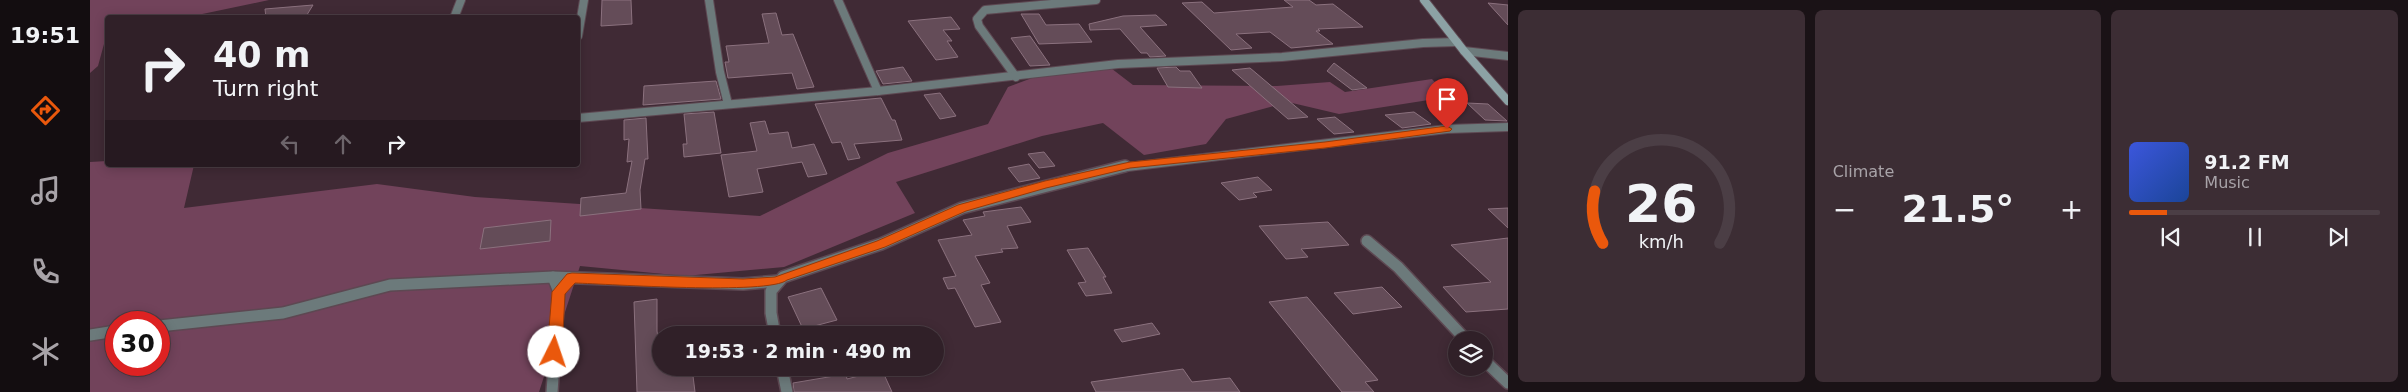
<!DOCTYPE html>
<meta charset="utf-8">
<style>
:root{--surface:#302028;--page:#3c2d34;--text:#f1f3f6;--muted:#a8a3a8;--line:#4b3e45;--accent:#ea580c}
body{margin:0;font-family:"DejaVu Sans",sans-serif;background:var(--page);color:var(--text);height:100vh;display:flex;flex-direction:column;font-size:19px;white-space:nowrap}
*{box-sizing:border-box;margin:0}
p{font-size:16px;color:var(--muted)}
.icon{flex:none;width:28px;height:28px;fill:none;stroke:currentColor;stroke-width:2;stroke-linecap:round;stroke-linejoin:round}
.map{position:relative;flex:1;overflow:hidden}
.side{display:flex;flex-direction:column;gap:10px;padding:10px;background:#1a1216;width:900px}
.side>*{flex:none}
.guide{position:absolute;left:15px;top:15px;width:475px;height:152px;border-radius:5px;box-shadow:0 2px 12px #0003,0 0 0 1px var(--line);background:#302028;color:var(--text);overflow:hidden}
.buttons{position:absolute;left:1358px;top:331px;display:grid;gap:10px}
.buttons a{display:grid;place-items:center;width:45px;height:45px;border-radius:50%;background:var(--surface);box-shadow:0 2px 12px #0003,0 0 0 1px var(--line);font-size:25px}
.speed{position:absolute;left:15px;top:311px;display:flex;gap:10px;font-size:25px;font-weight:700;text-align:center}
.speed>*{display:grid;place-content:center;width:65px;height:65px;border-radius:50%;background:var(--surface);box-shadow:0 2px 12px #0003,0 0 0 1px var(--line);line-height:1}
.speed .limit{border:8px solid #d22;background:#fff;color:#111}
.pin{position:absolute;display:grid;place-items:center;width:42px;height:42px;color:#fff;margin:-51px -21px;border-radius:50% 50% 50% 0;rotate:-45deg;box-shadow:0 0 5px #0007}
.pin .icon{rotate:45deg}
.me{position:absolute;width:55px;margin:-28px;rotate:4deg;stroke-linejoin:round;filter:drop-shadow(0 0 4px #0008)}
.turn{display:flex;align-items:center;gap:18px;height:105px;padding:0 25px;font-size:22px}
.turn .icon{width:65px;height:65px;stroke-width:2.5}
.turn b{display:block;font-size:35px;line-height:42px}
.lanes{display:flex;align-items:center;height:48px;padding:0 25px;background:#0003;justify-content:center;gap:25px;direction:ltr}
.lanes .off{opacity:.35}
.big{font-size:38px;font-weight:700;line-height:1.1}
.side .card{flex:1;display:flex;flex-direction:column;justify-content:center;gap:8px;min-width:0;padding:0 18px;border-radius:8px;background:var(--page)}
.side .dial{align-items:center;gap:0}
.dial svg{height:130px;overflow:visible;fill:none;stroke:var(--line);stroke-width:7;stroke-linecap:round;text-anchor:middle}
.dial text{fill:var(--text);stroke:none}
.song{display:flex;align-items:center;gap:15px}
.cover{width:60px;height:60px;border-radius:8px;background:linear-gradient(135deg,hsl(230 70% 55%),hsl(220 70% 35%))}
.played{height:5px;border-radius:2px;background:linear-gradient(90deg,var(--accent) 15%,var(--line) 15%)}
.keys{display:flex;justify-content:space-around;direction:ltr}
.heat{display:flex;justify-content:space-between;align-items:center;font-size:28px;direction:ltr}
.side .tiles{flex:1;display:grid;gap:10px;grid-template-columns:repeat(3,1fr)}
.trip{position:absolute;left:562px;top:326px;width:292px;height:50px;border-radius:25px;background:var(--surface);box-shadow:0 2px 12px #0003,0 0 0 1px var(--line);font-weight:700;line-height:50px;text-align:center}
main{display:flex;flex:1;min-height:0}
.tabs{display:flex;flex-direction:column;width:90px;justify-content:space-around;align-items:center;background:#130d10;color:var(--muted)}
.tabs .icon{width:35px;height:35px}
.tabs .on{color:var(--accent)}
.tabs b{font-size:22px;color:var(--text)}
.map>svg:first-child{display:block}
</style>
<main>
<nav class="tabs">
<b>19:51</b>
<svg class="icon on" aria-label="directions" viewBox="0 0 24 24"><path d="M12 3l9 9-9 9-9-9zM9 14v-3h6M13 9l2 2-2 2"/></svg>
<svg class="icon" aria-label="music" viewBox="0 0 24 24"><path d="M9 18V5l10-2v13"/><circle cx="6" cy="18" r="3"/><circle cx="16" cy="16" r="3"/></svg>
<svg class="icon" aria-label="phone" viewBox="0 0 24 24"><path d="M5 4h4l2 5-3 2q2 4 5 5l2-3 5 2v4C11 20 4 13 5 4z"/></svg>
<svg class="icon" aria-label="climate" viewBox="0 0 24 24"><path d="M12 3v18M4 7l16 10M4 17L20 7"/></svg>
</nav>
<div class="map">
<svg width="1418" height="392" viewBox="0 0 1418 392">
<rect width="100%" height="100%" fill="#402a35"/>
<g fill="#72435b" fill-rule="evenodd">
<polygon points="0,0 179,0 98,17 18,18 17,42 14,44 8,66 0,73"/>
<path d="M1013 62 1043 85 1187 86 1240 82 1255 92 1342 79 1358 97 1249 114 1198 102 1136 119 1116 144 1054 155 1013 123 952 136 806 182 825 213 694 267 595 276 490 266 449 392H0V162L17 161 18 165H104L94 208 287 184 385 197 670 216 798 153 898 124 918 87 966 69ZM26 322H69V365H26Z"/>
</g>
<g fill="#644c58" stroke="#8b717e">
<polygon points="512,0 541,0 542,24 511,26"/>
<polygon points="1194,0 1219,0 1226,5 1243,4 1273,27 1228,29 1230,31 1226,31 1243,44 1201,48 1180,32 1146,34 1162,48 1141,50 1092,3 1112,2 1124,13 1203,7"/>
<polygon points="1398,3 1418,5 1418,25"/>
<polygon points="223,5 215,18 176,18 175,9"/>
<polygon points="686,13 692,35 703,34 724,87 707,89 702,73 638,78 635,62 639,62 636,46 679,43 672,14"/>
<polygon points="931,14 949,14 956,25 989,24 1002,42 949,44"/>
<polygon points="1066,15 1077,25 1050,27 1076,56 1060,57 1057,53 1051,53 1030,29 1000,30 999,24 1033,16"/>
<polygon points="861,17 870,29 853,30 862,41 857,41 868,57 846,60 818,21"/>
<polygon points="940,36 960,65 940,66 921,38"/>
<polygon points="1244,63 1277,88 1262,90 1237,71"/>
<polygon points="813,67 822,81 793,84 786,71"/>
<polygon points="1086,67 1090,71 1100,71 1112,88 1078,87 1067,68"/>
<polygon points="1160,68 1218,117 1198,119 1142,70"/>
<polygon points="626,81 631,99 553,105 554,86"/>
<polygon points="850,93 866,116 850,119 834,95"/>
<polygon points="791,98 802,120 805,120 812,140 764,144 770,158 758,160 751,142 742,143 725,104"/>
<polygon points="1377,103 1398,104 1417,121 1395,120"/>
<polygon points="624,112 631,153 594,157 593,144 597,144 594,114"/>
<polygon points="1324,112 1341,124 1312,128 1295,115"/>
<polygon points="1245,117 1264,132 1244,134 1227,119"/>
<polygon points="556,118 558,159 555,159 550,190 551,209 490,216 491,198 536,193 542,161 537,162 539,139 534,140 534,120"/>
<polygon points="675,121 679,134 698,132 702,148 724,144 737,174 718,177 712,162 667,169 673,192 639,197 631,155 667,151 660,123"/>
<polygon points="954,152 965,166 949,168 938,154"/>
<polygon points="939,164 950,178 929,182 918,168"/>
<polygon points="1168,177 1182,190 1163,193 1167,197 1149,200 1131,183"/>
<polygon points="931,207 941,222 917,226 928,248 911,249 913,252 885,256 900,283 891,285 911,322 885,327 865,288 858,289 853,278 866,276 848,240 882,235 873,220 895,216 893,212"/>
<polygon points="1418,208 1418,228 1398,209"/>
<polygon points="461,220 460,241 390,249 394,228"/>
<polygon points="1238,222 1259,245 1211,249 1218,257 1196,259 1169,226"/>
<polygon points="1418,238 1418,309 1376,312 1353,287 1401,282 1361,245"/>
<polygon points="998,248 1016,277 1013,277 1022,293 996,296 988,283 996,282 977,250"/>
<polygon points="1292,287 1312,307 1263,314 1244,293"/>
<polygon points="731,288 747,320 713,329 698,297"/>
<polygon points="1217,297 1288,380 1275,382 1284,392 1252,392 1179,302"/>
<polygon points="567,299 567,331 573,372 602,368 605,392 547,392 544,302"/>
<polygon points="1062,323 1070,334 1032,342 1024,330"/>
<polygon points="1093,369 1102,382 1140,378 1150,392 1006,392 1001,382"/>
<polygon points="792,370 802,392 704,392 703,383 756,374 757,379"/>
</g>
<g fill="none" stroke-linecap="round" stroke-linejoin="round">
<g stroke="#5d4852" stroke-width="10">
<g id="minor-far1">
<polyline points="619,0 630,72 638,104"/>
<polyline points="748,0 788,91"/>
<polyline points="364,18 371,0"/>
<polyline points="488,36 494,0"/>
<polyline points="1374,51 1418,56"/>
<polyline points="926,77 889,26 887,19 895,10 1006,0"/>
<polyline points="488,118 788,91 1028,64 1192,57 1333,43 1367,42"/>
<polyline points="1029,168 1357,129 1418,127"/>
</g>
</g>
<g stroke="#5d4852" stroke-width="14">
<g id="minor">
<polyline points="1277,241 1308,267 1376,340"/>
<polyline points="69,326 193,313 300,285 463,277 653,284 688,281"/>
<polyline points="0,335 26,331"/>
<polyline points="685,335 681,313 681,291 693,277 791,244 872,208 1035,166"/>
<polyline points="1394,360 1418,383"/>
<polyline points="692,368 697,392"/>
<polyline points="462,392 469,292 463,277"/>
</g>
</g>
<g stroke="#5d4852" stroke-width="10">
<polyline id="secondary" points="1334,0 1374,51 1418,101"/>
</g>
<use href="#minor-far1" stroke="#6c7a7b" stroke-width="8"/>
<use href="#minor" stroke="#6c7a7b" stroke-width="11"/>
<use href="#secondary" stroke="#8ca2a5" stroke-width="8"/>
</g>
<path fill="#ea580c" stroke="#983908" d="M1357 126 1362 129 1360 131 1235 148 1040 168 956 188 876 211 795 247 697 280C679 295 518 284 485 283L475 294 472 352 469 356H460L457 352 462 292 477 274 482 273 653 279 685 277 787 241 868 205 955 181 1040 162 1235 142Z"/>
</svg>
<div class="buttons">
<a><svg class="icon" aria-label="layers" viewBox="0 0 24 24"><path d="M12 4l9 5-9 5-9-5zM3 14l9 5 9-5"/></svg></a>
</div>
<div class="speed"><div class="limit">30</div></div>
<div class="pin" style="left:1357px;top:129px;background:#d93025"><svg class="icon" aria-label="arrive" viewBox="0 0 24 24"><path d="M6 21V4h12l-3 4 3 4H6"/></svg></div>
<svg class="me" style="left:464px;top:352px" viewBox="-20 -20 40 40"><circle r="19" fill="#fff"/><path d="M0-13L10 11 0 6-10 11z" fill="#ea580c"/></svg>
<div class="trip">19:53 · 2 min · 490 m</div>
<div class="guide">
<div class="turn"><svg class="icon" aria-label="right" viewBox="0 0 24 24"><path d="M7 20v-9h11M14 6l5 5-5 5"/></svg><div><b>40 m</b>Turn right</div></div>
<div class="lanes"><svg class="icon off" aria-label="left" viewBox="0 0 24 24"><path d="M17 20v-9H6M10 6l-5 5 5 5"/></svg><svg class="icon off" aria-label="ahead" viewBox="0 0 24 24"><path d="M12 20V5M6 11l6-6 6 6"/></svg><svg class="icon" aria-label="right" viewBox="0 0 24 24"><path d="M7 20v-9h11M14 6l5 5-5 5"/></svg></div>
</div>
</div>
<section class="side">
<div class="tiles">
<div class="card dial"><svg viewBox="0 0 100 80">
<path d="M14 69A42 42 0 1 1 86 69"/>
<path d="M14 69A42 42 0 0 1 9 37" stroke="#ea580c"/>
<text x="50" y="56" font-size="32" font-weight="700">26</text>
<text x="50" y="72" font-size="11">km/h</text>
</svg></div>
<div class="card"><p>Climate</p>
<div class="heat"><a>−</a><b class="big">21.5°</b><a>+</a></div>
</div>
<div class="card">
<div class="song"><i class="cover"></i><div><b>91.2 FM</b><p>Music</p></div></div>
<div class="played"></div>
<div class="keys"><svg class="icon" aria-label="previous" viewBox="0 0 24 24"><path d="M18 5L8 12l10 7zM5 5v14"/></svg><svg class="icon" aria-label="pause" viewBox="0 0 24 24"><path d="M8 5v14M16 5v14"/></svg><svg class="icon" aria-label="next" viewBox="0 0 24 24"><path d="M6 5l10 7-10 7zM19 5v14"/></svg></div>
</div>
</div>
</section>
</main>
